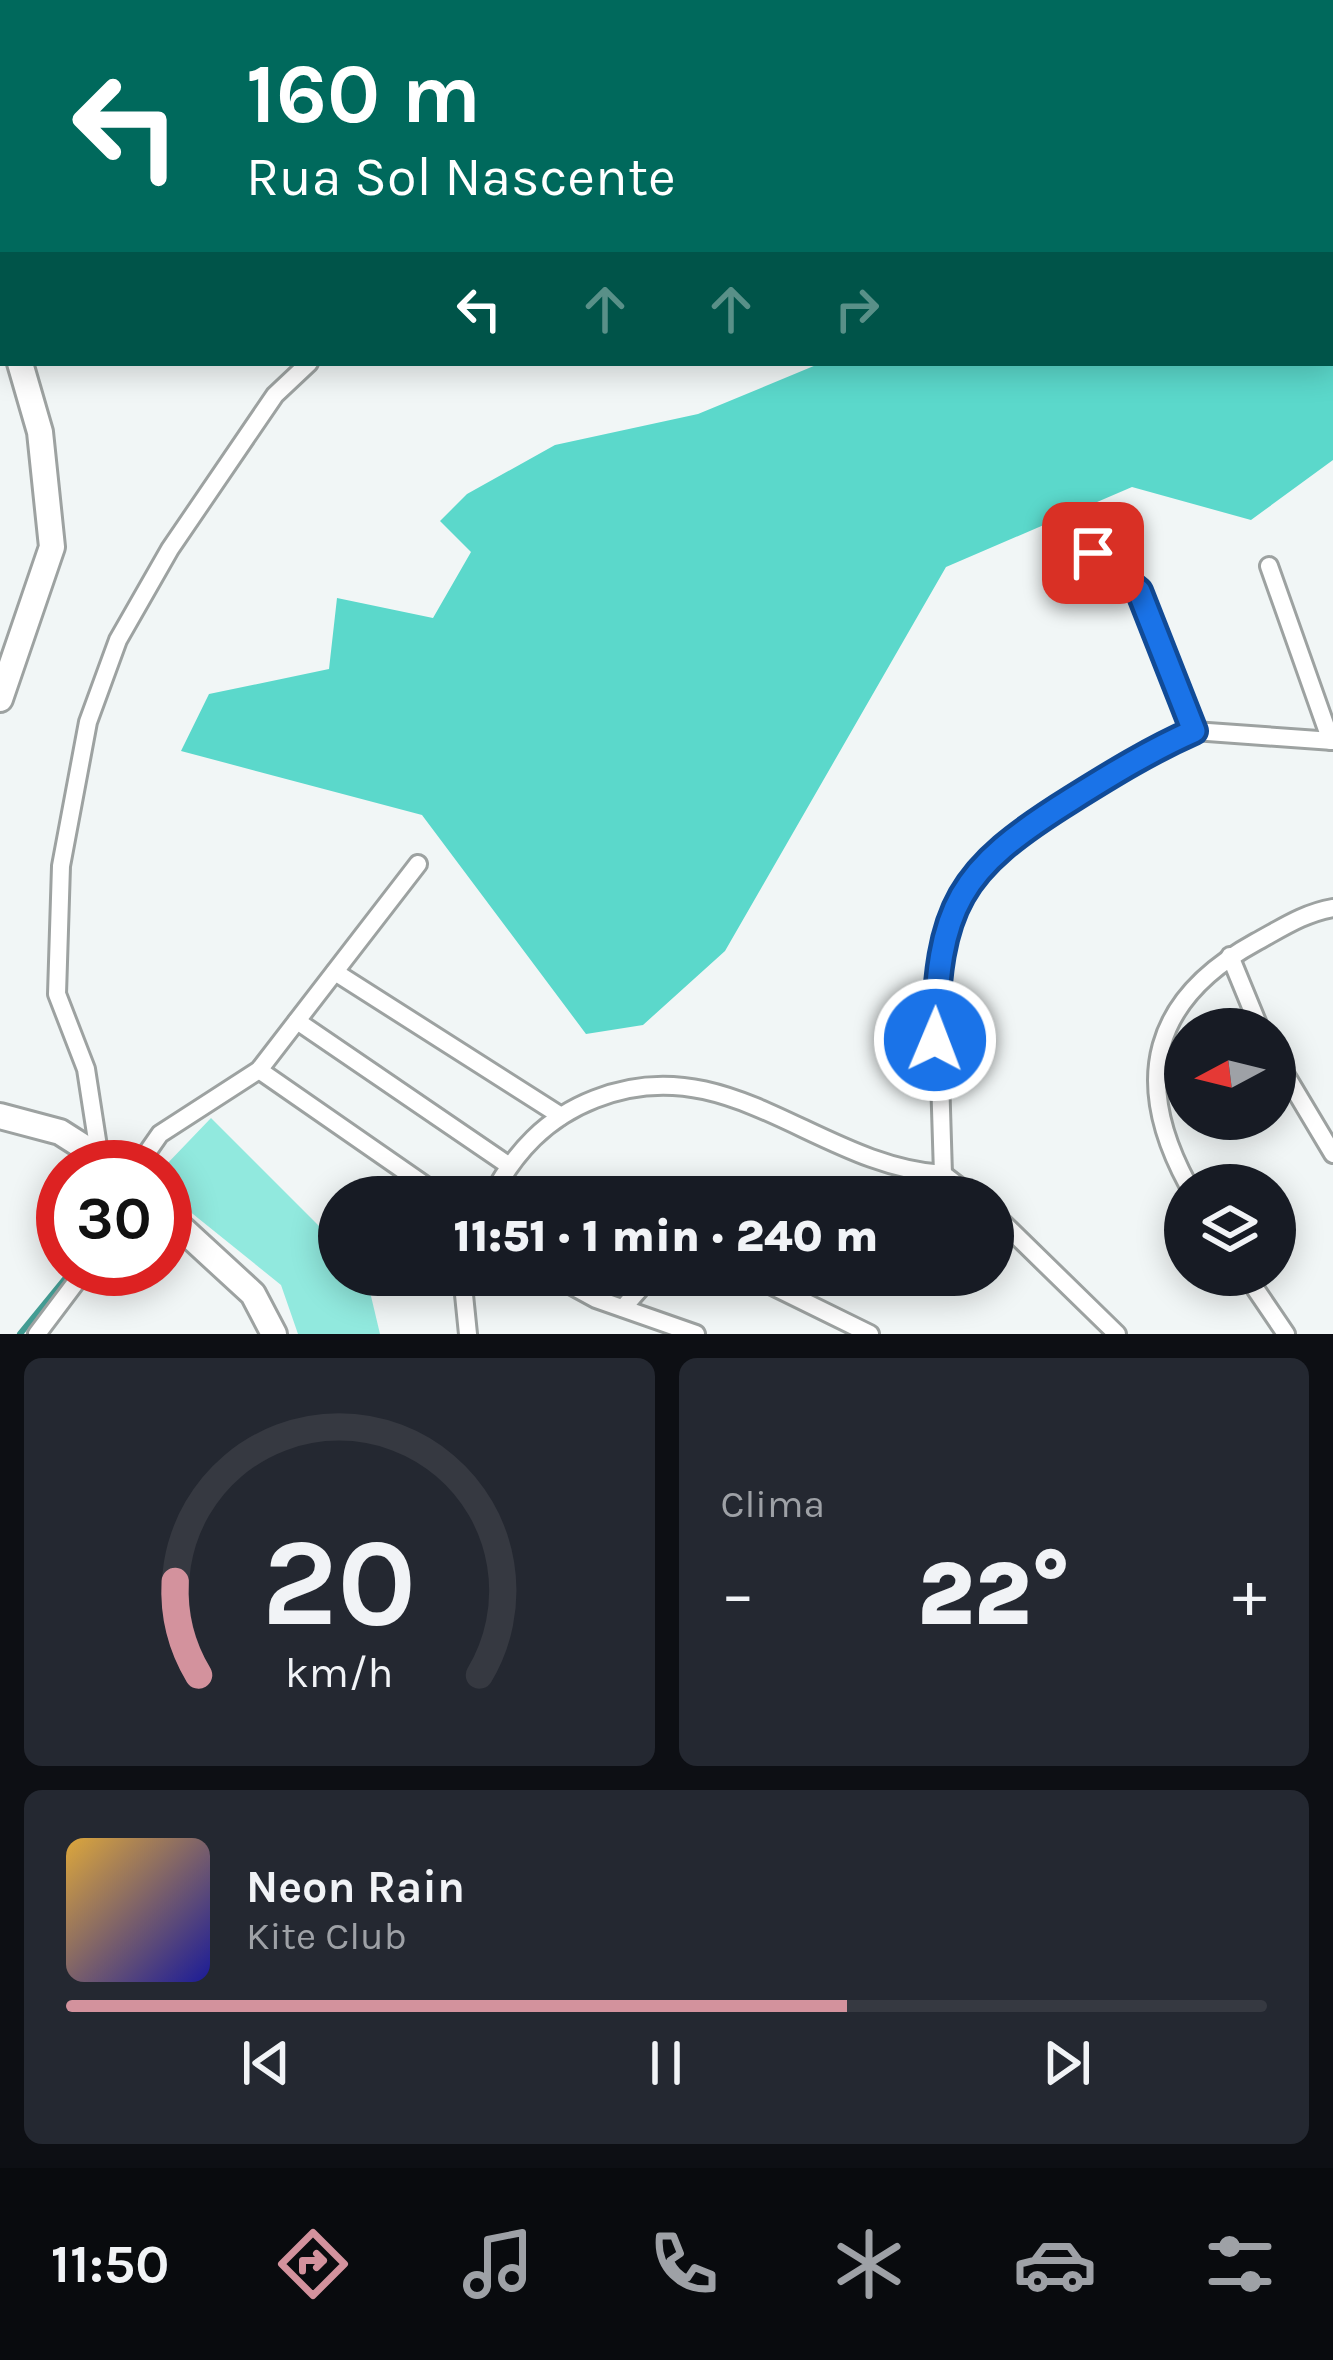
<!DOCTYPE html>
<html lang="pt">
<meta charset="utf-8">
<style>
:root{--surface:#171b24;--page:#242831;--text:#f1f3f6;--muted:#9ea1a6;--line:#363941;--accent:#d3929d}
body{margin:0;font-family:Karla,sans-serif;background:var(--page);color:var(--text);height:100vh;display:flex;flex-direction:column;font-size:45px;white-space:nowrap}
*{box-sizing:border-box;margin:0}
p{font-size:39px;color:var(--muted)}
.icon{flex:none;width:66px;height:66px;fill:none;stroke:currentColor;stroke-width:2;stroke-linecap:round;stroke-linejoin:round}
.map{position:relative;height:1334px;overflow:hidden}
.details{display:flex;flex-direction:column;gap:24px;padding:24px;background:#0d0f14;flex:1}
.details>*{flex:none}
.guide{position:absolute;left:0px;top:0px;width:1335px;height:366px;box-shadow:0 6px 30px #0003;background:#00695c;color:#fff;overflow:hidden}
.needle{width:78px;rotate:263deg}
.buttons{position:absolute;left:1164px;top:1008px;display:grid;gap:24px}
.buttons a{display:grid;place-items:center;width:132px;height:132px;border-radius:50%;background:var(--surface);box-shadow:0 6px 30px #0003;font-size:60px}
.speed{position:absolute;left:36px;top:1140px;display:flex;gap:24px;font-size:60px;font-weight:700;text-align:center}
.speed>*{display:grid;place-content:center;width:156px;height:156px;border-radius:50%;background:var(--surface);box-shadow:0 6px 30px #0003;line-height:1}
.speed .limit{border:18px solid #d22;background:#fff;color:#111}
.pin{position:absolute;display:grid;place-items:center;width:102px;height:102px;color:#fff;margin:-51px;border-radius:24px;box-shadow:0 6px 18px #0006}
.me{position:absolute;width:132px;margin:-66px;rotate:1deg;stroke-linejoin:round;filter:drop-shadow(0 0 9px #0008)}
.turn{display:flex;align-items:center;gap:42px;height:252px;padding:0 48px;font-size:54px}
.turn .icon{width:156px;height:156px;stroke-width:2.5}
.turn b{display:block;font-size:84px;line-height:102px}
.lanes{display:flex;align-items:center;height:114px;padding:0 48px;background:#0003;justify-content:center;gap:60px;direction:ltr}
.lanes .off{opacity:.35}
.big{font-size:90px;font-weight:800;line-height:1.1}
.details .tile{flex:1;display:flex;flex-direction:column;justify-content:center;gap:18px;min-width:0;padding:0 42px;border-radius:18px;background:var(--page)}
.details .dial{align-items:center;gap:0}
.dial svg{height:312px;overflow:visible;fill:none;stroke:var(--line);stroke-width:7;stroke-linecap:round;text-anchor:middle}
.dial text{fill:var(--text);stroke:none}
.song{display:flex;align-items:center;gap:36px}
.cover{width:144px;height:144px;border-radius:18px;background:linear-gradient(135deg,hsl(40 70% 55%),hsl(240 70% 35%))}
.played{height:12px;border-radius:6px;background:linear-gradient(90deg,var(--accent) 65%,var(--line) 65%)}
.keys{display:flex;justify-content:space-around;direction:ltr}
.heat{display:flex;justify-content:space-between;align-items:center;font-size:66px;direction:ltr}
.details .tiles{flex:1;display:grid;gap:24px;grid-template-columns:1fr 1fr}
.tile:last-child{grid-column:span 2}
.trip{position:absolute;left:318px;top:1176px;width:696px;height:120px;border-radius:60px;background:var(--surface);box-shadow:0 6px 30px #0003;font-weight:800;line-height:120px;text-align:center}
.tabs{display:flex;height:192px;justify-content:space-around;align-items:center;background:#090b0e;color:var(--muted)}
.tabs .icon{width:84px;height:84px}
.tabs .current{color:var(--accent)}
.tabs b{font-size:54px;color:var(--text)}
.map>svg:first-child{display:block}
</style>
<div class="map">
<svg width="1333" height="1334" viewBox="0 0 1333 1334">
<rect width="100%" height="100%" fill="#f1f6f6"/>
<polygon fill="#91e9de" points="211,1118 339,1246 339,1275 366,1275 380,1334 298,1334 281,1285 178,1202 165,1186 164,1167"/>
<polygon fill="#5bd8cb" points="1280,0 1333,0 1333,460 1251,520 1132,487 946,567 725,951 643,1025 586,1034 422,815 181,751 209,694 329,669 337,598 433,618 471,552 440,521 467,494 555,445 698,414 821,363 1332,363 1332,3"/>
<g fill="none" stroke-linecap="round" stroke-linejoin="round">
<polyline stroke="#439c93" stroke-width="6" points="20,1334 73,1269"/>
<g stroke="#9da2a1" stroke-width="22">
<g id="street">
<polyline points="587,3 588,0"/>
<polyline points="660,3 661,0"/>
<polyline points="1093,553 1139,591 1194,731"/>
<polyline points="1269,566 1331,741"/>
<polyline points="1230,956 1260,1029"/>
<polyline points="335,972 561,1116"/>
<polyline points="297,1021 508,1165"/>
<polyline points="1275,1057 1333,1154"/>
<polyline points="259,1070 442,1197"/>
<polyline points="99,1153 86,1069 57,994 61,866 88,722 118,640 170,549 275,395 309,363"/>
<polyline points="137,1167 160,1134 259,1070 418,864"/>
<polyline points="943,1174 937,979 947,925 978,867 1033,824 1152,750 1194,731 1333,741"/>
<polyline points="943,1174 973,1197"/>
<path d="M1188 1185C1131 1080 1152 999 1256 942 1282 928 1304 913 1333 908"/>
<path d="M491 1197C515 1152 546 1118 595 1099 727 1046 817 1166 943 1174"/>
<polyline points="993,1213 1117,1334"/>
<polyline points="462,1275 468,1334"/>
<polyline points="552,1275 596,1299 696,1334"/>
<polyline points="750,1275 870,1334"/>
<polyline points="1246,1275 1286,1334"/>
<polyline points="623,1308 652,1275"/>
<polyline points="37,1334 86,1269"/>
</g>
</g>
<g stroke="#9da2a1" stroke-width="30">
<g id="secondary">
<polyline points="0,315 3,320"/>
<polyline points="0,699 52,547 40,432 20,363"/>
<polyline points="0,1116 60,1132 115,1167"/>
<polyline points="165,1213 253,1294 274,1334"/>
</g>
</g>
<use href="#street" stroke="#fff" stroke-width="16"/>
<use href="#secondary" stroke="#fff" stroke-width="24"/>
</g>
<polygon fill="#9b9f9e" points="121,1269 157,1269 131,1283"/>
<g fill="#7e8281">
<polygon points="177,1240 177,1257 165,1264 165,1247"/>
<polygon points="131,1269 157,1269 131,1283"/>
</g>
<polygon fill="#b4b9b8" stroke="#7e8281" stroke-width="3" points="165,1227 177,1240 165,1247"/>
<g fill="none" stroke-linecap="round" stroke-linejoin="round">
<g stroke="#114b97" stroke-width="30">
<path id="route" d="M935 1040C938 905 958 870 1072 799 1112 774 1151 750 1194 731L1139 591 1093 553"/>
</g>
<use href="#route" stroke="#1a73e8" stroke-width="21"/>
</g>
</svg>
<div class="buttons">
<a><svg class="needle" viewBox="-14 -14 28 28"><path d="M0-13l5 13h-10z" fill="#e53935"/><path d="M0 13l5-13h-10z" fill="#9ea1a6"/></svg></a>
<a><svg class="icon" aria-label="layers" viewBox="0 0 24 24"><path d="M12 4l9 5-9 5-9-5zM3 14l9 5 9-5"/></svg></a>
</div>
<div class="speed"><div class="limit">30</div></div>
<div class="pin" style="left:1093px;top:553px;background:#d93025"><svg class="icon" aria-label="arrive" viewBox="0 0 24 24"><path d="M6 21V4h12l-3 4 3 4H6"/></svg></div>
<svg class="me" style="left:935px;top:1040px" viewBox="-20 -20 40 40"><circle r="17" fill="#1a73e8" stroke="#fff" stroke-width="3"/><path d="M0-11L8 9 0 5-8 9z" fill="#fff"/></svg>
<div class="trip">11:51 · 1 min · 240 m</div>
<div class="guide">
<div class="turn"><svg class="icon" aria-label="left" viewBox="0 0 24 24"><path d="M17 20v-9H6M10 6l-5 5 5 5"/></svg><div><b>160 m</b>Rua Sol Nascente</div></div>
<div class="lanes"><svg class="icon" aria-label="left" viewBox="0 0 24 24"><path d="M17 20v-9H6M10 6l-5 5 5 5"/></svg><svg class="icon off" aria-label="ahead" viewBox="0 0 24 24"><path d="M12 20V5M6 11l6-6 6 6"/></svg><svg class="icon off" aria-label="ahead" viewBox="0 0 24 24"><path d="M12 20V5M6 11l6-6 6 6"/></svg><svg class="icon off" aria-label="right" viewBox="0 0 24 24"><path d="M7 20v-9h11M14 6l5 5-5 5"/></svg></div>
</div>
</div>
<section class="details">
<div class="tiles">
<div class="tile dial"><svg viewBox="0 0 100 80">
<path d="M14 69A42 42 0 1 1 86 69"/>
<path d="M14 69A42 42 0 0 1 8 45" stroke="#d3929d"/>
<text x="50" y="56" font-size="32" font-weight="700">20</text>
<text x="50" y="72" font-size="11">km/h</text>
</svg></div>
<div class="tile"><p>Clima</p>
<div class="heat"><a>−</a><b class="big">22°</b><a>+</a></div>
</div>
<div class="tile">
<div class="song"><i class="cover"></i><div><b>Neon Rain</b><p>Kite Club</p></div></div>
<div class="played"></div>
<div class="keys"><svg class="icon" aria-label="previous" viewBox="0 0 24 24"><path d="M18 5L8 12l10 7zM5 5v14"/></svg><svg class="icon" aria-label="pause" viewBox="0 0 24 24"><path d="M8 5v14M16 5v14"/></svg><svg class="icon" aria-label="next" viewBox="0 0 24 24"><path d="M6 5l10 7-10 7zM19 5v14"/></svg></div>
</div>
</div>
</section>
<nav class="tabs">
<b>11:50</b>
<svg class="icon current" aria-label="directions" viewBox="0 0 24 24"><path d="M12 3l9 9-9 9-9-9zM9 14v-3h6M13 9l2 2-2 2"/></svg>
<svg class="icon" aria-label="music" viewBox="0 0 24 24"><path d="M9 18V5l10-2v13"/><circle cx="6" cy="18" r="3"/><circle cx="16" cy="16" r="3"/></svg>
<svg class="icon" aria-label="phone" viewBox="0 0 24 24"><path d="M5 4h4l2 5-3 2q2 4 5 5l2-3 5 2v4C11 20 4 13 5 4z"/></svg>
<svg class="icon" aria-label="climate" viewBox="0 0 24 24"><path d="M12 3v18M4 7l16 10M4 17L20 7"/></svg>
<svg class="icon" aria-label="car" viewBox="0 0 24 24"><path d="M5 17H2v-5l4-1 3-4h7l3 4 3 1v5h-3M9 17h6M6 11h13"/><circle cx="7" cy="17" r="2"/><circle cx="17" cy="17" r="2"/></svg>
<svg class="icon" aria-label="filters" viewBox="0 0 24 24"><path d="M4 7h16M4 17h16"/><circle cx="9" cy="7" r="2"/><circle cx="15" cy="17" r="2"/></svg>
</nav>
